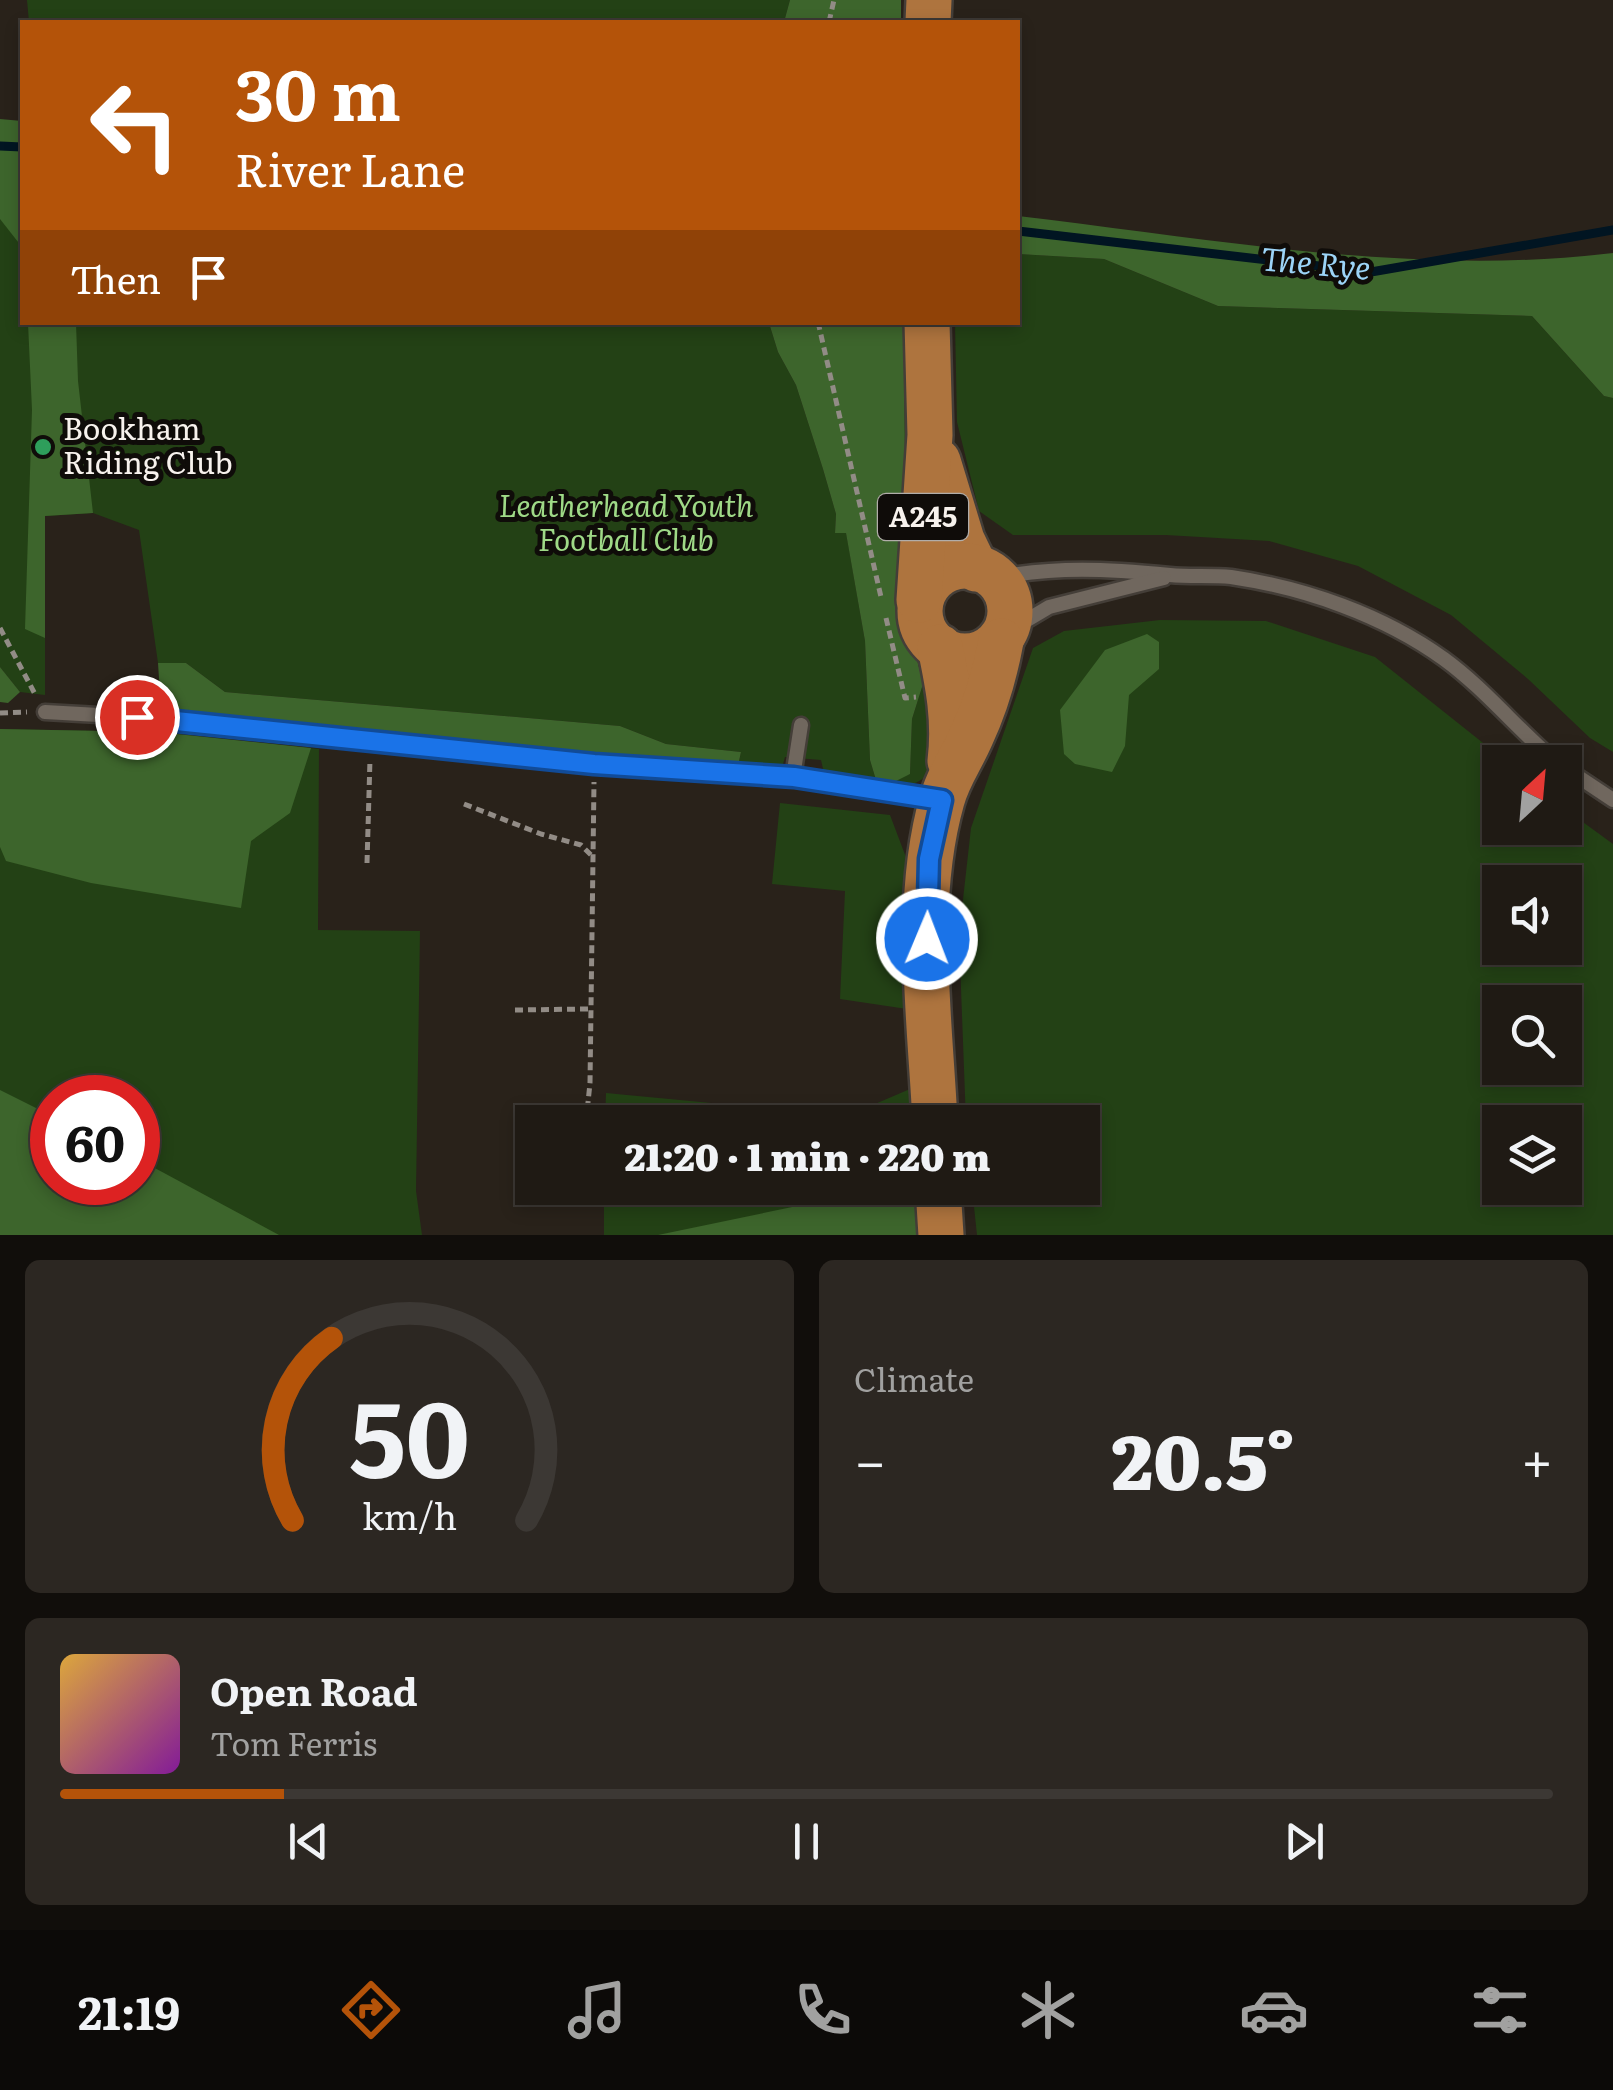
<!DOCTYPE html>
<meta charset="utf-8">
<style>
:root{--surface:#1f1a14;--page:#2c2722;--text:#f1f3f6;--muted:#a1a1a0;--line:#3c3834;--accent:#b45309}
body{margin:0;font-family:Literata,serif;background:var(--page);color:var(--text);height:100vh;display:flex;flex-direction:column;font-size:38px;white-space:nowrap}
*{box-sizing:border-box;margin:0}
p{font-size:32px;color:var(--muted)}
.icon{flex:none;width:55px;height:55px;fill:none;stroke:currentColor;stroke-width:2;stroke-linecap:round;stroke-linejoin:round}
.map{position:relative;height:1235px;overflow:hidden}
.sheet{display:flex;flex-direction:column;gap:25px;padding:25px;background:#110e0b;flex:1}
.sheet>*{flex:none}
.top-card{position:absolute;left:20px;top:20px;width:1000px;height:305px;border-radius:0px;box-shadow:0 5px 15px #0003,0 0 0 2px var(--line);background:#b45309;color:#fff;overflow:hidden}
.needle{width:65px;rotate:26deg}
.tools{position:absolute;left:1482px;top:745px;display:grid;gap:20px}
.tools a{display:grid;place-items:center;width:100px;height:100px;border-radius:0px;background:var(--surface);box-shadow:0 5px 15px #0003,0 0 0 2px var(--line);font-size:50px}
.speed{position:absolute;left:30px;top:1075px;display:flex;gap:20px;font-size:50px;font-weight:700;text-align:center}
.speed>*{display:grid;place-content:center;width:130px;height:130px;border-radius:50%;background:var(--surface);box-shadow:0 5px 15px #0003,0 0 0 2px var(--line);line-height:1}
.speed .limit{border:15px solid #d22;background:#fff;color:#111}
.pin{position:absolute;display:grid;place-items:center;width:85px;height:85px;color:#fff;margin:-42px;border:5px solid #fff;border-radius:50%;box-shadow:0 2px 10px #0007}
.me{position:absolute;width:110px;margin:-55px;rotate:1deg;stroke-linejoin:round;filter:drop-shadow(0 0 8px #0008)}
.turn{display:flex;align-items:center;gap:35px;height:210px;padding:0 50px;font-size:45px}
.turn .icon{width:130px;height:130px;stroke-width:2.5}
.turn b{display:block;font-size:70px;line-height:85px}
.then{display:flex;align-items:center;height:95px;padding:0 50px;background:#0003;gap:20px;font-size:38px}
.big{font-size:75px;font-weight:800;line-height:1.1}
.sheet .tile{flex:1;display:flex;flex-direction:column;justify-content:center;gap:15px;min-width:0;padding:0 35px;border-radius:15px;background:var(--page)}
.sheet .dial{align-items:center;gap:0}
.dial svg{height:260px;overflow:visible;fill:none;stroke:var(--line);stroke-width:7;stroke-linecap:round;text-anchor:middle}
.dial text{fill:var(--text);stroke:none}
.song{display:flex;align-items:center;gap:30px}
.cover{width:120px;height:120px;border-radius:15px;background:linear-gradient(135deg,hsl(40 70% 55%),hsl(290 70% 35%))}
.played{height:10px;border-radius:5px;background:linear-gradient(90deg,var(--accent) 15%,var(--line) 15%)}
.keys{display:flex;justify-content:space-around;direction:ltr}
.heat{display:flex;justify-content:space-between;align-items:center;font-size:55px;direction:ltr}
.sheet .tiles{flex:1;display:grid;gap:25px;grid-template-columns:1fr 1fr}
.tile:last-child{grid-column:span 2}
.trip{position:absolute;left:515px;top:1105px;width:585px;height:100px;border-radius:0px;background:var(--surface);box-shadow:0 5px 15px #0003,0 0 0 2px var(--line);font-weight:800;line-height:100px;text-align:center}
.menu{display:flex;height:160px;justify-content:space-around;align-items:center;background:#0c0a08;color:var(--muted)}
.menu .icon{width:70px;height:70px}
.menu .on{color:var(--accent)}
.menu b{font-size:45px;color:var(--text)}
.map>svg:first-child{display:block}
</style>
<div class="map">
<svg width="1613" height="1235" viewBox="0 0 1613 1235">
<rect width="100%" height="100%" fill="#29221a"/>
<g fill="#234115" fill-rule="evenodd">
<polygon points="27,0 790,0 784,22 29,22"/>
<path d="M0 200H22V322L769 323 778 352 796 385 823 469 836 514 835 533 846 532 865 641 870 760 876 780 910 774 912 719 923 684 912 639C933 671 931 680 936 718 937 729 942 746 939 756 922 805 860 786 824 773L821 760 785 757 781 771 738 766 741 752 666 744 620 726 225 692 186 663H158L139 530 93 513 45 516V695L20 692 0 667Z"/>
<polygon points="1018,254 1104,259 1218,306 1532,316 1604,396 1613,398 1613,752 1590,738 1528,679 1451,615 1358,566 1269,541 1166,535 1013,535 979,511 957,422 955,323 1018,322"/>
<path d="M1160 620 1266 621 1375 657 1507 762H1500V828H1565V809L1613 844V1235H977L972 1188H1082V1122H966L959 935 971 828 1033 648 1064 631ZM1500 882H1565V948H1500ZM1500 1002H1565V1068H1500ZM1500 1122H1565V1188H1500Z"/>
<path d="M0 729 157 732 319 749 318 930 420 931 416 1191 422 1235H0ZM52 1098H138V1182H52Z"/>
<polygon points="780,803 890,815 907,860 907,1009 840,999 845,891 772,884"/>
<polygon points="910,1089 912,1122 605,1122 606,1093 847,1116"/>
<polygon points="604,1188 917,1188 922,1235 604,1235"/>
</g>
<g fill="#3d652c">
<polygon points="790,0 901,0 901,22 784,22"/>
<polygon points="0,119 22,121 22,247 0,219"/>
<path d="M1018 216C1214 239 1416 277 1613 253V398L1604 396 1532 316 1218 306 1104 259 1018 254Z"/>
<polygon points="28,323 76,323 78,381 93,513 45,516 45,638 25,629 32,410"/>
<polygon points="769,323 904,323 906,614 923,684 912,719 910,774 894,782 876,780 870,760 865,641 846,533 835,533 836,514 823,469 796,385 778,352"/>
<polygon points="1147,634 1159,642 1159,669 1129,695 1125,746 1112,772 1075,764 1064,754 1060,710 1105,650"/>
<polygon points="158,663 186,663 225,692 620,726 666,744 741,752 738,766 359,731 161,709"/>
<polygon points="0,667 20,692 8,703 0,702"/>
<polygon points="0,729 157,732 311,748 290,813 251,841 241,908 91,883 6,861 0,847"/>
<polygon points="0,1090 52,1116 52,1182 138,1182 138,1159 279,1235 0,1235"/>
<polygon points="884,1188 917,1188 922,1235 658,1235"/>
</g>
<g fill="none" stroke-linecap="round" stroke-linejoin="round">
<g stroke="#011522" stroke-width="9">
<polyline points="0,146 22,147"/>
<polyline points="1018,231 1371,272 1613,230"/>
</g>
<g stroke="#443e38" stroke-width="19">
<g id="lane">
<path d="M995 578C1055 566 1109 569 1170 575 1190 577 1211 575 1231 577 1305 588 1383 615 1444 659 1484 688 1518 730 1556 762"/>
<polyline points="1007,632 1049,607 1164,578"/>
<polyline points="45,712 152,718 595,764 793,777 935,799"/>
<polyline points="1565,768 1613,800"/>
<polyline points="793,777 801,725"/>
</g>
</g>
<g stroke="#443e38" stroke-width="50">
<g id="primary">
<polyline points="928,22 929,0"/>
<polyline points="938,461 962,540 976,569"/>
<circle cx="965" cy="611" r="45"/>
<polyline points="919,600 930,435 927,322"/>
<path d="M940 647C948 685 955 721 950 761"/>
<path d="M935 1122C930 1017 913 902 942 800 948 777 962 758 971 737 985 707 995 674 1001 641"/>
<polyline points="938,1188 941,1235"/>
</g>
</g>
<g stroke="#928c86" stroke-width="5" stroke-dasharray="8 5" stroke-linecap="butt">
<polyline points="829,22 834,0"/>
<polyline points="818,322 881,597"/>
<polyline points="886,618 905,698 916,697"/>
<polyline points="0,628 36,696"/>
<polyline points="0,713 27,712"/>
<polyline points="464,804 541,834 581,845 592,856"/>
<polyline points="367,863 370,759"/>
<polyline points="515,1010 589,1009"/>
<polyline points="586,1122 590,1083 594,782"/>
</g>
<use href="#lane" stroke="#70675e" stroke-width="14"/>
<use href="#primary" stroke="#ae743e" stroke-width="45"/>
</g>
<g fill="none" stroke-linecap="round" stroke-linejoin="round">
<g stroke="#114b97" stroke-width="25">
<polyline id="route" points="137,717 594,764 794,777 942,800 929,859 927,939"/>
</g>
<use href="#route" stroke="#1a73e8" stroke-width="18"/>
</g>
<circle fill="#2e9e5b" stroke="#0f0c09" stroke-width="4" cx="43" cy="447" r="10"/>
<g text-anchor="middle" stroke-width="10" stroke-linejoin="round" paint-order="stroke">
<rect fill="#0f0c09" stroke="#b1ada9" stroke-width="2.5" x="878" y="494" width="90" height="46" rx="8"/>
<g font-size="28" font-weight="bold" fill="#f7f2ed">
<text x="923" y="527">A245</text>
</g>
<g font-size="30" fill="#f7f2ed" stroke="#0f0c09" text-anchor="start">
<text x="63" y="440">Bookham<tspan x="63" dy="34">Riding Club</tspan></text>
</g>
<g font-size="30" font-style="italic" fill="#9fda87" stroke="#0f0c09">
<text x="626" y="517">Leatherhead Youth<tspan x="626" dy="34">Football Club</tspan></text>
</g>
<g font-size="32" font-style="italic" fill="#9cd4f7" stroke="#0f0c09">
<text transform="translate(1316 264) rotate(5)" y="11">The Rye</text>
</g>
</g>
</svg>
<div class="tools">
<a><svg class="needle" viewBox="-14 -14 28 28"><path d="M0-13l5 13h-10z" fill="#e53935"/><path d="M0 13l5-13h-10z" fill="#a1a1a0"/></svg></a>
<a><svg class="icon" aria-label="sound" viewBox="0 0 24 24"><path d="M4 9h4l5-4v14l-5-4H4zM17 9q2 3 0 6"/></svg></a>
<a><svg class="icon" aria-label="search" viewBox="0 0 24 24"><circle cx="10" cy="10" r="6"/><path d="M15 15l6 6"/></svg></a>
<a><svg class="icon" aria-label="layers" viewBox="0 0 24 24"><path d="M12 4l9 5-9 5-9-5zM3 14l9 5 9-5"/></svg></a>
</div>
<div class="speed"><div class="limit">60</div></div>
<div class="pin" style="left:137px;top:717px;background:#d93025"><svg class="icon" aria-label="arrive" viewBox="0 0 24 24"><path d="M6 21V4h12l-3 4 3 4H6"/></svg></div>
<svg class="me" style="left:927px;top:939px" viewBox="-20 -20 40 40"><circle r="17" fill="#1a73e8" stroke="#fff" stroke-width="3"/><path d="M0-11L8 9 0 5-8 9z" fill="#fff"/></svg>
<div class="trip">21:20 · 1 min · 220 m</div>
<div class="top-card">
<div class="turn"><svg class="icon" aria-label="left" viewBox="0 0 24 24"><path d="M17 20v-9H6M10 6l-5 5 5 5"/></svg><div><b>30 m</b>River Lane</div></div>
<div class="then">Then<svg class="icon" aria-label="arrive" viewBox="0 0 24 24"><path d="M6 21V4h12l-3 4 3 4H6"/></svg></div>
</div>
</div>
<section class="sheet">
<div class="tiles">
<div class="tile dial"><svg viewBox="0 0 100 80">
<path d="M14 69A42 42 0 1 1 86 69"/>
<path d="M14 69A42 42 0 0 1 26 13" stroke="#b45309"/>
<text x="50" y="56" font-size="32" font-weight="700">50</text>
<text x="50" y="72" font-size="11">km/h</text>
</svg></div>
<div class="tile"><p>Climate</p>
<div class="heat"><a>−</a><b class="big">20.5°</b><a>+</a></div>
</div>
<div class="tile">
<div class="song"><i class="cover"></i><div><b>Open Road</b><p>Tom Ferris</p></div></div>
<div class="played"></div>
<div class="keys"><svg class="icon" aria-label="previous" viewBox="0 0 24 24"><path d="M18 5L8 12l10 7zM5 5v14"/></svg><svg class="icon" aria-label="pause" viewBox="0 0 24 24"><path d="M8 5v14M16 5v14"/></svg><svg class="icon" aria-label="next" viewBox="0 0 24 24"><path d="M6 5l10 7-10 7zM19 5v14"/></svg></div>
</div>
</div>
</section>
<nav class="menu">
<b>21:19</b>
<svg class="icon on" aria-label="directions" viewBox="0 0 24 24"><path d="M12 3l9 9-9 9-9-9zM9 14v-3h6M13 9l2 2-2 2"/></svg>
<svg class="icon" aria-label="music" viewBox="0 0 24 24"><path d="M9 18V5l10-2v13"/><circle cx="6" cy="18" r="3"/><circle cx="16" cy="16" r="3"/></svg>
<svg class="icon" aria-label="phone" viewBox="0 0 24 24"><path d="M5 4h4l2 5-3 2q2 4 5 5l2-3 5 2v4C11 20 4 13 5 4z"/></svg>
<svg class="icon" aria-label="climate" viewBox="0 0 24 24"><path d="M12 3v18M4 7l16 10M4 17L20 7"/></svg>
<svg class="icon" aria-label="car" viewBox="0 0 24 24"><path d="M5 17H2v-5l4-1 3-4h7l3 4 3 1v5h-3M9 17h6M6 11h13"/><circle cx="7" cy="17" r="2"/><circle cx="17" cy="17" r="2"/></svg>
<svg class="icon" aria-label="filters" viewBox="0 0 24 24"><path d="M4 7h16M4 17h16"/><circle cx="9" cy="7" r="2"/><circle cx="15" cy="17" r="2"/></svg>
</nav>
